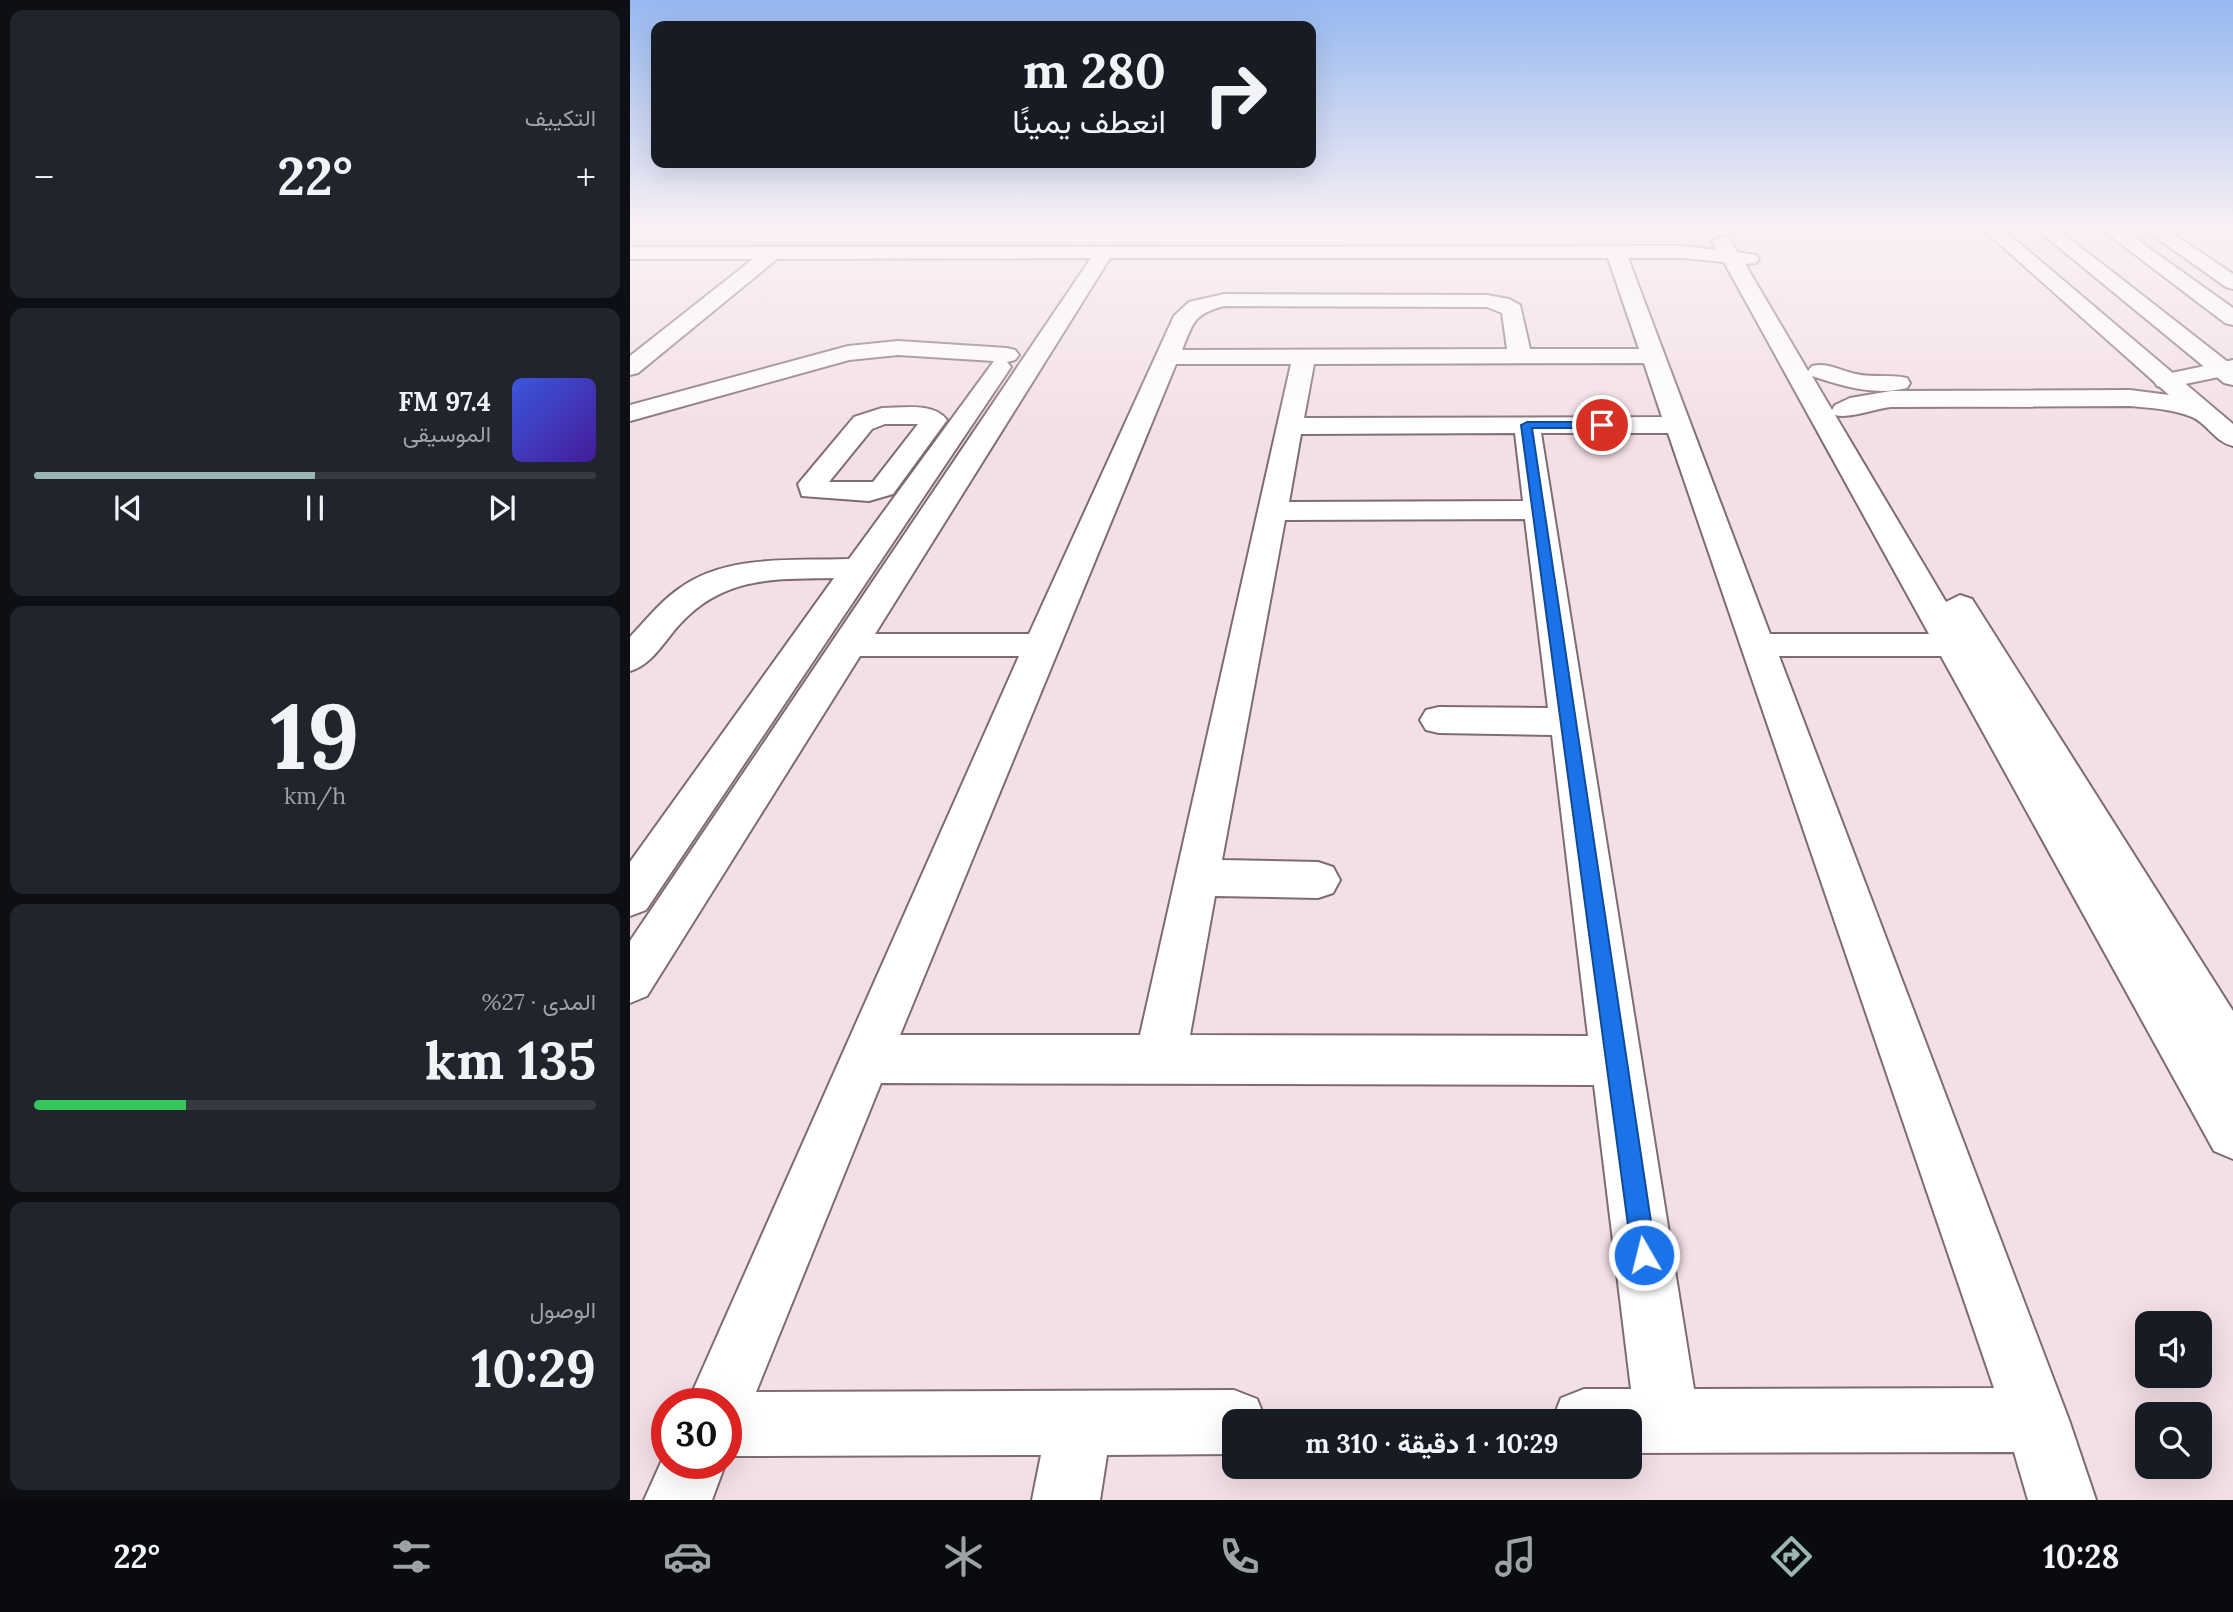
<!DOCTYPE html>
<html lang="ar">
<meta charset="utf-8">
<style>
:root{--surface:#171b24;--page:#20242c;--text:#f1f3f6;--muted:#9ea1a6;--line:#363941;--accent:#99b8b4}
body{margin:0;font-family:Lora,Vazirmatn,serif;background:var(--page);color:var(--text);direction:rtl;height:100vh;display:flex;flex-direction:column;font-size:26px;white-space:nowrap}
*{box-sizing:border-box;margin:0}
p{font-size:23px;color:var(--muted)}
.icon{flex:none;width:38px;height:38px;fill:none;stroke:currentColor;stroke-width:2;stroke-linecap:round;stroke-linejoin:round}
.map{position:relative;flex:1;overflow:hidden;direction:ltr}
.panel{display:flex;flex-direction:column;gap:10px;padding:10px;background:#0d0f14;width:630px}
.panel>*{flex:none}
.hud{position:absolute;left:21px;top:21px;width:665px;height:147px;border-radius:14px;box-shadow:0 7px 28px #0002;direction:rtl;background:#171b24;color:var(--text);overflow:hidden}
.buttons{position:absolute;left:1505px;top:1311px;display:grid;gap:14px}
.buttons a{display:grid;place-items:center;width:77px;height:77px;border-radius:14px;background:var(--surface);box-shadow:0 7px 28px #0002;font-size:35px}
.speed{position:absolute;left:21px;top:1388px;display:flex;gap:14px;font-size:35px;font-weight:700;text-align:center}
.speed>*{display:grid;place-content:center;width:91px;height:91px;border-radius:50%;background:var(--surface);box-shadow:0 7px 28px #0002;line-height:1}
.speed .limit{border:10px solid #d22;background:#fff;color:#111}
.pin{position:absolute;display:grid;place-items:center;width:60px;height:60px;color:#fff;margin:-30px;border:4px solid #fff;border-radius:50%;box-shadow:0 2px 7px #0007}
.me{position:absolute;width:77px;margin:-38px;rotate:352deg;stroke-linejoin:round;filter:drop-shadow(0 0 5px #0008)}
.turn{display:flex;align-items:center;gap:24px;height:147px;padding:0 35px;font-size:32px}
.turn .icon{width:91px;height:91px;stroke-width:2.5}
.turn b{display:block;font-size:49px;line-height:60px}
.big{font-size:52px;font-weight:800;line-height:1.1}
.panel .card{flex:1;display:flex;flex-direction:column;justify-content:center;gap:10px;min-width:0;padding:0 24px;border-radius:14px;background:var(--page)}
.panel .dial{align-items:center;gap:0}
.dial b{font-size:91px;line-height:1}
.song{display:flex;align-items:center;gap:21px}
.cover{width:84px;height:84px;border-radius:10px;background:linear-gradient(135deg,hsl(230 70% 55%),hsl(260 70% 35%))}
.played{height:7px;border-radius:4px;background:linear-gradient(90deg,var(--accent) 50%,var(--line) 50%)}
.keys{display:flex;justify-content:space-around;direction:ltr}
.heat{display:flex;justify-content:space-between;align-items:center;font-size:38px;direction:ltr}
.charge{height:10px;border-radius:5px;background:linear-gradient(90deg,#34c759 27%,var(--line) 0)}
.trip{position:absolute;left:592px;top:1409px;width:420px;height:70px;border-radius:14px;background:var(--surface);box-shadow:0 7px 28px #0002;font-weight:800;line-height:70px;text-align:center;direction:rtl}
.dock{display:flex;height:112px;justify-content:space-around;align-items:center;background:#090b0e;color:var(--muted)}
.dock .icon{width:49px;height:49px}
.dock .on{color:var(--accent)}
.dock b{font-size:32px;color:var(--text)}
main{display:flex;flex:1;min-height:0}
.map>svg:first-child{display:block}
</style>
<main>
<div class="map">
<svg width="1603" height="1500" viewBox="0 0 1603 1500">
<rect width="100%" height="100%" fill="#f3dfe6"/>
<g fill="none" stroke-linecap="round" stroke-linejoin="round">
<g stroke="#7e6c73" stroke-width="4">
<g id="minor">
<path d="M1355 231H1375L1603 424V446C1585 442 1578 424 1562 417 1543 409 1520 408 1500 406L1261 407C1244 409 1219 419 1205 415L1316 602 1330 595 1342 599 1603 1011V1159L1584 1151 1311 656H1149L1439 1420 1466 1500H1398L1384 1452 999 1453V1421H922L931 1398 954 1389H1001L964 1085 251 1083 126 1392 604 1390 627 1399 636 1421H604V1454L477 1455 470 1500H402L411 1455 96 1456V1404H57L389 656H230L17 996 0 1003V941L461 258 147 259 8 373 0 375V356L123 259H0V247L1053 246 1087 250 1082 242 1092 236 1099 238 1107 252 1126 255 1129 259 1126 263 1115 264 1178 371 1182 366C1197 362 1211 371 1226 374 1242 378 1260 374 1277 378L1280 383 1277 388C1245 396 1212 386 1182 376L1202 410 1205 405 1220 398 1261 391 1500 390 1539 395ZM480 258H978L1009 349H900L890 305 879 299 857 295 594 294 559 302 544 316 399 634H245ZM998 258H1053L1094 262 1299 634H1140ZM594 306 857 307 872 313 877 349 552 350C563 322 564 314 594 306ZM1014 363 1032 417 674 418 684 364ZM546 364H661L510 1035H270ZM885 433 893 501 659 502 671 434ZM911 433H1038L1364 1388 1064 1389ZM895 519 918 708 809 707 796 710 790 720 796 730 809 733 922 735 958 1036 560 1035 585 896 688 898 703 893 710 880 703 867 688 862 592 860 655 520Z"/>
<polygon points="1409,231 1430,231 1603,366 1603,385 1594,383"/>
<path d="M268 341 377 348 385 350 389 355 385 360 377 362 381 367 16 910 0 916V862L204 578C144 579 94 576 50 624 35 640 22 665 0 671V637C16 620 31 601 50 588 97 554 164 561 219 559L364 361 268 355 219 360 0 421V405L218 346Z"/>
<path d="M252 408C272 408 304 402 317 420L263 494 239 501 172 496 168 484 224 417ZM255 424H288L243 482H199L242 429Z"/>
<polygon points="37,1449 37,1463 96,1462 82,1500 14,1500"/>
</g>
</g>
<g stroke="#7e6c73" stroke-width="4">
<g id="major">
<polygon points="1474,231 1495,231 1603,308 1603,325 1595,323"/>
<polygon points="1517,231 1539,231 1603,274 1603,289 1596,287"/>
<polygon points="1603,360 1603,374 1536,388 1527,386 1524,381 1527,376"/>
</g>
</g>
<use href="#minor" fill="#fff" fill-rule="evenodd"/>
<use href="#major" fill="#fff" fill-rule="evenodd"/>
</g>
<linearGradient id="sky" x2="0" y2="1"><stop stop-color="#96b8f0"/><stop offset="0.52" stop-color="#faf1f4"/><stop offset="1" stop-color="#faf1f4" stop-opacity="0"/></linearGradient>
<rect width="1603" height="441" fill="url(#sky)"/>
<polygon fill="#1a73e8" stroke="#114b97" stroke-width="2" points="897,422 972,422 978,425 972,428 902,428 1026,1255 1022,1263 1014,1267 1005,1263 1002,1255 891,425"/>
</svg>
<div class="buttons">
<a><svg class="icon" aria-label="sound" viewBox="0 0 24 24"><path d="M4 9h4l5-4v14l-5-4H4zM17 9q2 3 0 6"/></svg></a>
<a><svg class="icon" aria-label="search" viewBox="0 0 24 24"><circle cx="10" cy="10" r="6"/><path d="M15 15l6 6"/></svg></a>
</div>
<div class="speed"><div class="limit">30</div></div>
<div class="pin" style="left:972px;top:425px;background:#d93025"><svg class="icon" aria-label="arrive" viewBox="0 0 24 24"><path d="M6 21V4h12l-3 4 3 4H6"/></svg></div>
<svg class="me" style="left:1014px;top:1255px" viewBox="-20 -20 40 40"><circle r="17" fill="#1a73e8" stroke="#fff" stroke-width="3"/><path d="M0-11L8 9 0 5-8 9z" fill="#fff"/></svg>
<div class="trip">10:29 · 1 دقيقة · 310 m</div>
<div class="hud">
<div class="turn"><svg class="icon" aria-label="right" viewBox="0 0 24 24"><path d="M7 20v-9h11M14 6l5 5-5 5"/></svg><div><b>280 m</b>انعطف يمينًا</div></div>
</div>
</div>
<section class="panel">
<div class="card"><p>التكييف</p>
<div class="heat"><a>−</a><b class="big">22°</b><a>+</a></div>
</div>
<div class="card">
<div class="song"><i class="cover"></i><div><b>97.4 FM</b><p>الموسيقى</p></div></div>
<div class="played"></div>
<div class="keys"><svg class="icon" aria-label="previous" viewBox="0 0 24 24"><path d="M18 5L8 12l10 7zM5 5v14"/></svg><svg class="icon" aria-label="pause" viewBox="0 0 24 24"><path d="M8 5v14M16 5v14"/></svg><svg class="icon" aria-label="next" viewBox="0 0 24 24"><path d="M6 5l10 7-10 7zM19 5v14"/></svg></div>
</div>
<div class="card dial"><b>19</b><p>km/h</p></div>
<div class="card"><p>المدى · 27%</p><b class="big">135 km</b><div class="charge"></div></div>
<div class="card"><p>الوصول</p><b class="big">10:29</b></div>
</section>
</main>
<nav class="dock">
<b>10:28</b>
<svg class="icon on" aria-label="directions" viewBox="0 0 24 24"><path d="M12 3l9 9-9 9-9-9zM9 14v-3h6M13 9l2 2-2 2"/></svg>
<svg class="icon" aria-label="music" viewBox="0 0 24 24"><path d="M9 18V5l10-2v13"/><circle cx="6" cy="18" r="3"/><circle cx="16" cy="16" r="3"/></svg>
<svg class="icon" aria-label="phone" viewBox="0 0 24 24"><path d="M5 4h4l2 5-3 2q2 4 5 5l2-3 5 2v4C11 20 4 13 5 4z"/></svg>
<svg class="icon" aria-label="climate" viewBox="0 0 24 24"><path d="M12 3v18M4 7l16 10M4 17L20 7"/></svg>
<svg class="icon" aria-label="car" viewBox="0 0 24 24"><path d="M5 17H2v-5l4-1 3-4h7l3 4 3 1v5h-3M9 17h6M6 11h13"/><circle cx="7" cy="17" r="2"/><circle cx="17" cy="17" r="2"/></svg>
<svg class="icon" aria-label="filters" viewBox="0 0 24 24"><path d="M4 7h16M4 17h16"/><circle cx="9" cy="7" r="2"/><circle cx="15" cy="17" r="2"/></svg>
<b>22°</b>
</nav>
